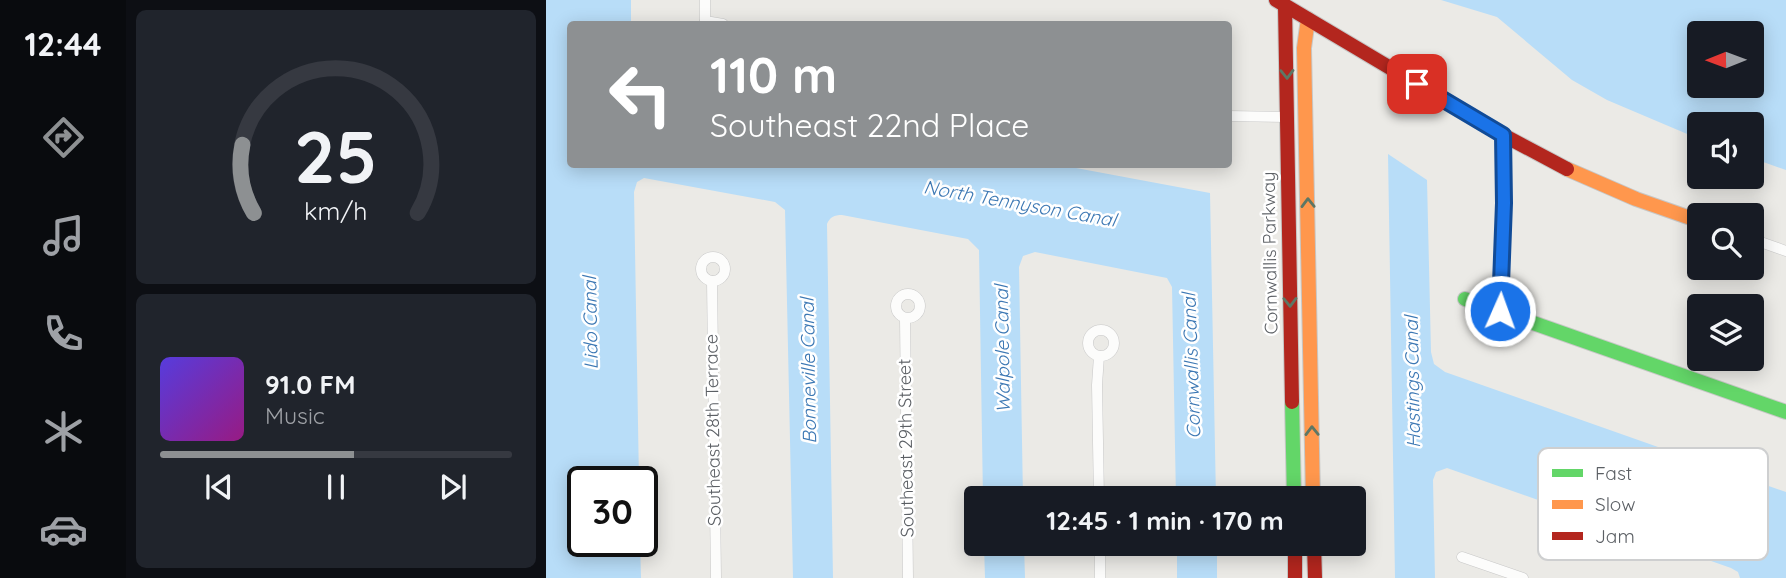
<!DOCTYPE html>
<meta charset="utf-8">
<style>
:root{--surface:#171b24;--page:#20242c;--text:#f1f3f6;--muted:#9ea1a6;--line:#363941;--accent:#8d9092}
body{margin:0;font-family:Quicksand,sans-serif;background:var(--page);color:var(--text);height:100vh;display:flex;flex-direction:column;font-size:26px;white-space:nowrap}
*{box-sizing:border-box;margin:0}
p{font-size:23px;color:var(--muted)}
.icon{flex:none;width:38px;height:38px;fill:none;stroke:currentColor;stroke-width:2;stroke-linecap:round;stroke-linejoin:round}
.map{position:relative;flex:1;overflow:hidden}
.details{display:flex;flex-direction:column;gap:10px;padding:10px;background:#0d0f14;width:420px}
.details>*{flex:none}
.top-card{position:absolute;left:21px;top:21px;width:665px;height:147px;border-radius:7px;box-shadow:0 4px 18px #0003;background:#8d9092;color:#fff;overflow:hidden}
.needle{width:46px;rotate:269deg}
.buttons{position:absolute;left:1141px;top:21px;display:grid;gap:14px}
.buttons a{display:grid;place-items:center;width:77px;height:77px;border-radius:7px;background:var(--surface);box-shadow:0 4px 18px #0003;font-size:35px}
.speed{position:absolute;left:21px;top:466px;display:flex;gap:14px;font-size:35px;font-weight:700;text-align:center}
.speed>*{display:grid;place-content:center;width:91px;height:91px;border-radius:50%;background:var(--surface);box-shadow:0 4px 18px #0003;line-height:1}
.speed .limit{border:4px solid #111;border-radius:10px;background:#fff;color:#111}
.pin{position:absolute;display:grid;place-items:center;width:60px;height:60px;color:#fff;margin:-30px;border-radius:14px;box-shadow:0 4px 10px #0006}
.me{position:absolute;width:77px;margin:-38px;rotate:2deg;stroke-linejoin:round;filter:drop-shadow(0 0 5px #0008)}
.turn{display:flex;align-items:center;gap:24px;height:147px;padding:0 28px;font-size:32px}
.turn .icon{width:91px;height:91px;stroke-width:2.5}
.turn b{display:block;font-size:49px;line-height:60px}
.details .card{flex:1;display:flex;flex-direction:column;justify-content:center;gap:10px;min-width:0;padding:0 24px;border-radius:10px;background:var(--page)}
.details .dial{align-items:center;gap:0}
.dial svg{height:182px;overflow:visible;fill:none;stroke:var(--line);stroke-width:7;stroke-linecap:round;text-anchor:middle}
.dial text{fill:var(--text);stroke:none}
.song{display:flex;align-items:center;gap:21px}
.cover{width:84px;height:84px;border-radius:10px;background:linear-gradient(135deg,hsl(250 70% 55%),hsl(310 70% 35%))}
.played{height:7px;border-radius:4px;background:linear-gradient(90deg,var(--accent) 55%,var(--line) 55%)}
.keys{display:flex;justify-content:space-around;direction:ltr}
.trip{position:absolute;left:418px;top:486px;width:402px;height:70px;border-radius:7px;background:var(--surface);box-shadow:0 4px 18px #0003;font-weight:700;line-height:70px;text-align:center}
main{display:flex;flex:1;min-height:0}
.dock{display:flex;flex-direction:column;width:126px;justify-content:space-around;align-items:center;background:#090b0e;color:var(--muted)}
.dock .icon{width:49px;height:49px}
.dock .active{color:var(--accent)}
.dock b{font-size:32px;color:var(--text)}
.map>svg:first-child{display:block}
</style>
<main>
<nav class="dock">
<b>12:44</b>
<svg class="icon active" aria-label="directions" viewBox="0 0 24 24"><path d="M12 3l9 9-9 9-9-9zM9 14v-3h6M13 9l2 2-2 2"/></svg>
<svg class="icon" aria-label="music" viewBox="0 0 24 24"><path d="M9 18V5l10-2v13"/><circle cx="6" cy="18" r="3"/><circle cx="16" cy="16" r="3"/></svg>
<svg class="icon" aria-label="phone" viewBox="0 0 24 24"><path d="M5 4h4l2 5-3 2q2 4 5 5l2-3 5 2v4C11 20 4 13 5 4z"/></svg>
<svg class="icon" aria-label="climate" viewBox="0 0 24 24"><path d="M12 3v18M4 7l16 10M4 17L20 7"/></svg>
<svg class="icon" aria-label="car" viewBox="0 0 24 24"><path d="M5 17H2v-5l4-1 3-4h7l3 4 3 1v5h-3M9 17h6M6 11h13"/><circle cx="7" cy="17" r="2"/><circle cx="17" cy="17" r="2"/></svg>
</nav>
<section class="details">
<div class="card dial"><svg viewBox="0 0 100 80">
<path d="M14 69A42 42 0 1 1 86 69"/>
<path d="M14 69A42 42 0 0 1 9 39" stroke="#8d9092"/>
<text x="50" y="56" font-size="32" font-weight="700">25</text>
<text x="50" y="72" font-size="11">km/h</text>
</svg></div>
<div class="card">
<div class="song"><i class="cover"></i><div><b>91.0 FM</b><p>Music</p></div></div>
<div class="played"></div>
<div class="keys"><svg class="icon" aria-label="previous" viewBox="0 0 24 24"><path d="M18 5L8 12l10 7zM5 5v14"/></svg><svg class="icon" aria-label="pause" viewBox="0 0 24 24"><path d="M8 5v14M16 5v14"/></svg><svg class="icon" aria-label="next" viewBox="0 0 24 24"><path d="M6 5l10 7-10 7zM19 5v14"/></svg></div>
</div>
</section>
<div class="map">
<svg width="1240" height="578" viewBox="0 0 1240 578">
<rect width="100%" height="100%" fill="#ebeae6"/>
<g fill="#b8ddf8" fill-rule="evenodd">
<path d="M0 0H85V24H24V164L514 165 664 193 670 499H630L626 287 621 278 489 252 477 256 473 267 477 499H437L433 250 422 239 296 215C288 215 284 217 281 224L287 578H247L239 210 229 202 98 178 91 182 88 192 93 481H37V541H94L95 578H0Z"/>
<path d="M895 0H1240V170L1206 158V124H1153V139L1061 100 1026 80 951 17ZM1153 33H1206V86H1153Z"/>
<polygon points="842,154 881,180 885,352 888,364 899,372 1240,492 1240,578 1194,578 1192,572 1185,568 901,468 890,472 887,480 889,578 849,578"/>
<polygon points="438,544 478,544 479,578 439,578"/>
<rect x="631" y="544" width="40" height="34"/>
</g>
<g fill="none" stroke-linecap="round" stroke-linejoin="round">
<g stroke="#c8c8c8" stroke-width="11">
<g id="street">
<polyline points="159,0 159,24"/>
<polyline points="159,21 177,24"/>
<polyline points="682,116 742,117"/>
<polyline points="1206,239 1240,251"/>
<circle cx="167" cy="269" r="12"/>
<polyline points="166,281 170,578"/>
<circle cx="362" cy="306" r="12"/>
<polyline points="954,311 958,203 957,135"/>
<polyline points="359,319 362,578"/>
<circle cx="555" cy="343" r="13"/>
<polyline points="553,356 551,385 553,499"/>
<polyline points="554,544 554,578"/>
<polyline points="916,557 977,578"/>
</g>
</g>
<g stroke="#c7c7c6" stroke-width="16">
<g id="fast">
<polyline points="919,299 1240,412"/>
<polyline points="746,402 748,499"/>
</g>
</g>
<g stroke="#c7c7c6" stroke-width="16">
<g id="slow">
<polyline points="762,19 758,48 767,499"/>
<polyline points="1021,169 1090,199 1153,221"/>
</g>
</g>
<g stroke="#c7c7c6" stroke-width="16">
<g id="jam">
<polyline points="730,0 957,135 1021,169"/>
<polyline points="739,6 746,402"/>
<polyline points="749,544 749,578"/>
<polyline points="768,544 769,578"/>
</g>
</g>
<use href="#street" stroke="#fcfcfb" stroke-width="10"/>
<use href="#fast" stroke="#63d668" stroke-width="14"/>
<use href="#slow" stroke="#ff974d" stroke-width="14"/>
<use href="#jam" stroke="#b3261e" stroke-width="14"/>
</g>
<defs><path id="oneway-chevron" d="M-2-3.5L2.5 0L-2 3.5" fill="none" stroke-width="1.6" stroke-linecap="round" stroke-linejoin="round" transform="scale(1.75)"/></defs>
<g stroke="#5d7765">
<use href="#oneway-chevron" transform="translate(741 74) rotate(89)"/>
<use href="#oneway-chevron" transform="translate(762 203) rotate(-91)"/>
<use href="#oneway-chevron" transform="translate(744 302) rotate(89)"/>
<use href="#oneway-chevron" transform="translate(766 431) rotate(-91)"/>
</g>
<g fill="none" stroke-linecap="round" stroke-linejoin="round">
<g stroke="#114b97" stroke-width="18">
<polyline id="route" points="871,84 957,135 958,203 954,311"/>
</g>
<use href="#route" stroke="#1a73e8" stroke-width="12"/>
</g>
<g text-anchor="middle" stroke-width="5" stroke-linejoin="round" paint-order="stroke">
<g font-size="18" fill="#5b5f64" stroke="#fff">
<text transform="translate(724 253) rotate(-91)" y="6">Cornwallis Parkway</text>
<text transform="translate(167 430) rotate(-91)" y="6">Southeast 28th Terrace</text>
<text transform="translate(360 448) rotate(-91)" y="6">Southeast 29th Street</text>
</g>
<g font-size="19" font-style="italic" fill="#3c78b4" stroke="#fff">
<text transform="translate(474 203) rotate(10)" y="7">North Tennyson Canal</text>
<text transform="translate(44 323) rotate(-91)" y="7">Lido Canal</text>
<text transform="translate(456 349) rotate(-91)" y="7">Walpole Canal</text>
<text transform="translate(645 366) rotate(-92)" y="7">Cornwallis Canal</text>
<text transform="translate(262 371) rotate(-91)" y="7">Bonneville Canal</text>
<text transform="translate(866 382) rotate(-91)" y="7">Hastings Canal</text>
</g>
</g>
<rect x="992" y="448" width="230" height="112" rx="10" fill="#fff" stroke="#cecfd0" stroke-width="2"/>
<rect x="1006" y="469" width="31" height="8" fill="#63d668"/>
<rect x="1006" y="500" width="31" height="9" fill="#ff974d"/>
<rect x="1006" y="532" width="31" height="8" fill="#b3261e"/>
<g font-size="19" fill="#5b5f64">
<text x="1049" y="480">Fast</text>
<text x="1049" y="511">Slow</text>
<text x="1049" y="543">Jam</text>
</g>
</svg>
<div class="buttons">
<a><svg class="needle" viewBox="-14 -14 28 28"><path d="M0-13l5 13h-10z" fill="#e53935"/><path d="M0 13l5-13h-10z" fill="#9ea1a6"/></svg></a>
<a><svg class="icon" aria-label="sound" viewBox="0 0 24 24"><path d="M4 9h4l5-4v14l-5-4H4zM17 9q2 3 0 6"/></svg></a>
<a><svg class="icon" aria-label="search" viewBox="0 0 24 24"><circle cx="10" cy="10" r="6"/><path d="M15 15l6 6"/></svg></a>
<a><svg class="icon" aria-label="layers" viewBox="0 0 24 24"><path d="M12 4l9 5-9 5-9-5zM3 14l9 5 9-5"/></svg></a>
</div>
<div class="speed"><div class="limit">30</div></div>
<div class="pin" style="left:871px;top:84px;background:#d93025"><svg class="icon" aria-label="arrive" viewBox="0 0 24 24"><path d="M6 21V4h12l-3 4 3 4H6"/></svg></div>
<svg class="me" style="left:954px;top:311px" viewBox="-20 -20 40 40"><circle r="17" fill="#1a73e8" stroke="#fff" stroke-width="3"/><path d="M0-11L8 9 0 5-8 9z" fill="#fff"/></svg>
<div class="trip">12:45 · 1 min · 170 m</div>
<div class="top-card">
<div class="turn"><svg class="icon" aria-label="left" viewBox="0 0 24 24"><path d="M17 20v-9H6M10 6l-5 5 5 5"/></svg><div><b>110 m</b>Southeast 22nd Place</div></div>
</div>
</div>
</main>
